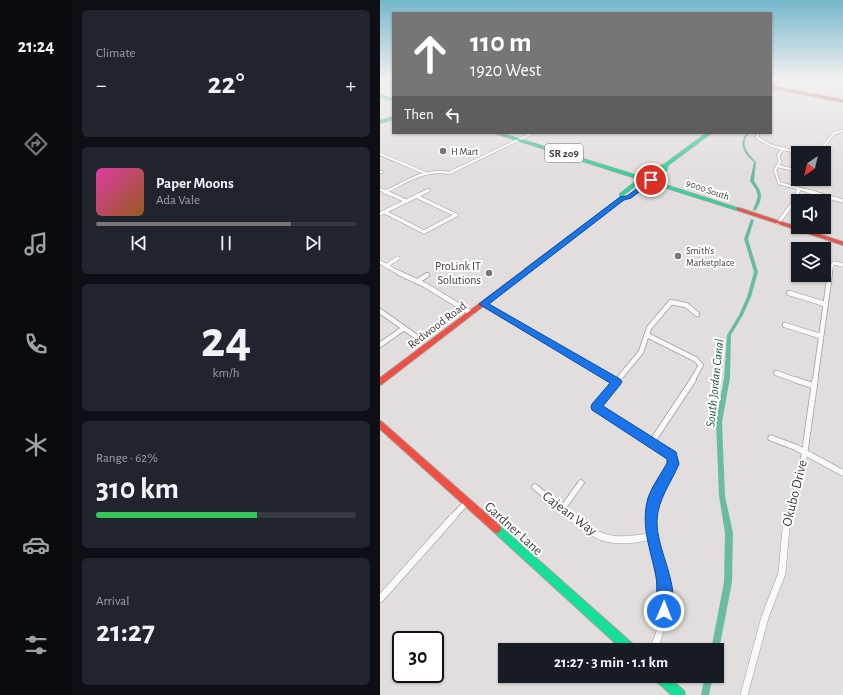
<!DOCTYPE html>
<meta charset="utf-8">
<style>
:root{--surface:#171b24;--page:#20242c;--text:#f1f3f6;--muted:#9ea1a6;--line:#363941;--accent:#787575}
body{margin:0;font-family:"Alegreya Sans",sans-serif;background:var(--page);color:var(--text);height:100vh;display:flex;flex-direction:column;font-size:15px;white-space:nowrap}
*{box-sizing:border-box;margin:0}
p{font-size:13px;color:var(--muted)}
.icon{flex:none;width:22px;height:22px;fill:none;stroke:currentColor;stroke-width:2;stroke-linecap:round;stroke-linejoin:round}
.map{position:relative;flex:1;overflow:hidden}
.sheet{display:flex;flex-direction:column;gap:10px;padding:10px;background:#0d0f14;width:308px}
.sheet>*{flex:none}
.hud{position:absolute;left:12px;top:12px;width:380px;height:122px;border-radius:0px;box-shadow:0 1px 3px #0004;background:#787575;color:#fff;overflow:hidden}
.needle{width:26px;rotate:215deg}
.fabs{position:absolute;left:411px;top:146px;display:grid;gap:8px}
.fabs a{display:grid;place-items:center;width:40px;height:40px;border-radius:0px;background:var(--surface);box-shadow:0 1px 3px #0004;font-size:20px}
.speed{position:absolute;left:12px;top:631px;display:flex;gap:8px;font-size:20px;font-weight:700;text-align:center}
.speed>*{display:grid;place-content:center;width:52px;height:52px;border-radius:50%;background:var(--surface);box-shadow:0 1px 3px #0004;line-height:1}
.speed .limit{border:2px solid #111;border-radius:6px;background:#fff;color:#111}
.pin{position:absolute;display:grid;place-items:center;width:34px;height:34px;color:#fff;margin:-17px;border:2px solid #fff;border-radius:50%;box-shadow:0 1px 4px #0007}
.me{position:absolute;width:44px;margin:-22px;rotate:1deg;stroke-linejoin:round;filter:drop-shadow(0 0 3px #0008)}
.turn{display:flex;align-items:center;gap:14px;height:84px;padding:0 12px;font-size:18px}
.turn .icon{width:52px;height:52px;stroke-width:2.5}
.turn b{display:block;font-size:28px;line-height:34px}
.then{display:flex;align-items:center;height:38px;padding:0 12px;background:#0003;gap:8px;font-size:15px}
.big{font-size:30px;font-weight:600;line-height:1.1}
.sheet .tile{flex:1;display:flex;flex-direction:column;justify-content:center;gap:6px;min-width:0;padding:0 14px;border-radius:6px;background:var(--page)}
.sheet .dial{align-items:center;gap:0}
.dial b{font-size:52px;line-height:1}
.song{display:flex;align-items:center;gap:12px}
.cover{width:48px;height:48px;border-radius:6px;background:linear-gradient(135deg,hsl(320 70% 55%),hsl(30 70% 35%))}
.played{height:4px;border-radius:2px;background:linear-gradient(90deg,var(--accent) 75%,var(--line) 75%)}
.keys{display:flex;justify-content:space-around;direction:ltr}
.heat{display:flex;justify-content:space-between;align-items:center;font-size:22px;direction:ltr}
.charge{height:6px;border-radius:3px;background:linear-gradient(90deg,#34c759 62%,var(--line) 0)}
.trip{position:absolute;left:118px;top:643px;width:226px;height:40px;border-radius:0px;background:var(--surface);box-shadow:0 1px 3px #0004;font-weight:600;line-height:40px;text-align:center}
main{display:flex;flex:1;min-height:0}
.menu{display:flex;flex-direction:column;width:72px;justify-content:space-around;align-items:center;background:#090b0e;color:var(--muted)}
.menu .icon{width:28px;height:28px}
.menu .current{color:var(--accent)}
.menu b{font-size:18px;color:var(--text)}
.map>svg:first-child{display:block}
</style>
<main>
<nav class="menu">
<b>21:24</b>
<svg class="icon current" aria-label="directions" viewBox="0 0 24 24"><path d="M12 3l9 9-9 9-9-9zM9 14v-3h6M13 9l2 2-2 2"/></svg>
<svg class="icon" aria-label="music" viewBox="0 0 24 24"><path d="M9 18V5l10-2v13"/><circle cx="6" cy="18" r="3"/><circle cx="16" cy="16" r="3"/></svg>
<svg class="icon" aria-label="phone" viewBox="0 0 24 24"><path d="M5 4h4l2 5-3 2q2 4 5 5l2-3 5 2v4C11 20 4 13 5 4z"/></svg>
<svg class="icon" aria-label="climate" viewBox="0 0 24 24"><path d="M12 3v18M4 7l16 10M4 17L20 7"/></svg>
<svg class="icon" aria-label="car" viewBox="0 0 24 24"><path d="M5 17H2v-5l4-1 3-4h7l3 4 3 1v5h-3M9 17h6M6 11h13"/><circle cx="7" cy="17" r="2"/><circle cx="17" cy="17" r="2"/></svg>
<svg class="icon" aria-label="filters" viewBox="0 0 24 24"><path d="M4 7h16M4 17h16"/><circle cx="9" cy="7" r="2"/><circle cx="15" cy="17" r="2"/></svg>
</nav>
<section class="sheet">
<div class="tile"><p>Climate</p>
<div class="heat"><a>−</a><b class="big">22°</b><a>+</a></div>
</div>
<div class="tile">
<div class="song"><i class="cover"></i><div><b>Paper Moons</b><p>Ada Vale</p></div></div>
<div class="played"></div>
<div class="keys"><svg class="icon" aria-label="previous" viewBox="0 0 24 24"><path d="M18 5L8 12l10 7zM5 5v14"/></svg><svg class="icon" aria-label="pause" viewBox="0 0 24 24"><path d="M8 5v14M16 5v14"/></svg><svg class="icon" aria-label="next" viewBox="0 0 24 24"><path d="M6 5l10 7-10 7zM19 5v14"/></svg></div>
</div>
<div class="tile dial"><b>24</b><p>km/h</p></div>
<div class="tile"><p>Range · 62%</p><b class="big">310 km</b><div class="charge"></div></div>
<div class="tile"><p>Arrival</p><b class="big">21:27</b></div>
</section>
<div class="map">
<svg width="463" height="695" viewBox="0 0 463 695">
<rect width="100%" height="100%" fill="#e3dede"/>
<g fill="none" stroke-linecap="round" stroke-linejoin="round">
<g fill="#6abca0" fill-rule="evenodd">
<path d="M367 133H369C359 145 368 153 376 162L374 181C379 189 383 192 380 202 378 206 377 209 375 211L373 210C379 195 380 195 370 181L374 162C365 154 357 144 367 133Z"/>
<polygon points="371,219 374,220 368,239 378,272 371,297 363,315 351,335 350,378 342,422 345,496 353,533 352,582 339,650 337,653 337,650 331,650 344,582 345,533 339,496 336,422 344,378 347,335 359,315 367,297 374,272 364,239"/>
<polygon points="325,676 333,676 329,695 321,695"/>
</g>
<g stroke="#a29e9e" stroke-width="2.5">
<g id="street-far5">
<polyline points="428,78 431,78"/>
<polyline points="391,79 398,80"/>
<polyline points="454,81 460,78"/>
<polyline points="425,94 431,90 442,91"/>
<polyline points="0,105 13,101"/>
</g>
</g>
<g stroke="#a29e9e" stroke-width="3.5">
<g id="street-far4">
<path d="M378 135 377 137C390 148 407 150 423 153"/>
<polyline points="404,148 398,155 400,162 395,170 399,183 431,192"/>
<polyline points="438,153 454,133 463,131"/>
<polyline points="0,154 45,173"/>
<polyline points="444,158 448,159"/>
<polyline points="398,166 418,171"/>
<polyline points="0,172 2,172"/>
<polyline points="444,178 449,179"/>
<polyline points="0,189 6,192"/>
<path d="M5 192C26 182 45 168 69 173L153 133"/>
<polyline points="45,192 49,190"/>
<polyline points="418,192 419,189"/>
</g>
</g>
<g stroke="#a29e9e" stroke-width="4.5">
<g id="street-far3">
<polyline points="4,191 26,201"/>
<polyline points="427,191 463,201"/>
<polyline points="5,192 7,191"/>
<polyline points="36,196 76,215"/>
<polyline points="5,212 44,232 76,215"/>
<polyline points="0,214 47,191"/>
<polyline points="398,223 416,199 418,191"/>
<polyline points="0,262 21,274"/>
<polyline points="6,266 18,258"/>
<polyline points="450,274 451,267 454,263 463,265"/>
</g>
</g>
<g stroke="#a29e9e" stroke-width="6">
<g id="street-far2">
<polyline points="19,273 45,285 91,313"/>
<polyline points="38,281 47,275"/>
<polyline points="409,293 445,304"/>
<polyline points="103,304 235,381"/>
<polyline points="0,311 38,338"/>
<polyline points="405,325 440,336"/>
<polyline points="267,335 315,359 321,365 312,381"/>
<polyline points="0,345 24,328"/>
<polyline points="396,373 419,381"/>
<polyline points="237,381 261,352 269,328 291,302 306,305 317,314"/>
<polyline points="435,381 450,273"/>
</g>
</g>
<g stroke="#a29e9e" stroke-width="7">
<g id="street-far1">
<polyline points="233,380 237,382"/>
<path d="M238 380 216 407 289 453 293 460C289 481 272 496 270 518"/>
<polyline points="416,380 434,386"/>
<polyline points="391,438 415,447 463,473"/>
<polyline points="272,442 313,380"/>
<polyline points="155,487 192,518"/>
<polyline points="182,509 201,483"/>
<polyline points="72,518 87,502"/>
<polyline points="407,518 418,485 423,464 435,380"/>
</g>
</g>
<g stroke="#a29e9e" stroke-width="8">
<g id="street">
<path d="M191 517C220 541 235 544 272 536"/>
<path d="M270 517C271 537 277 556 282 575 288 601 284 626 273 650"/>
<polyline points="0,599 73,517"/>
<polyline points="364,695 385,617 402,573 407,517"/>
</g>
</g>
<g stroke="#a29e9e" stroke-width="2">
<g id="fast">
<polygon points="0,95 13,99 13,101 0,97"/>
<polygon points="13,117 13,119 0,123 0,121"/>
<path d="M115 133H120L261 177 267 173 285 164 327 133H331L288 165 286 171 273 181 360 209 357 210 271 183 250 198 243 199 149 271H145V269L240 198V194L259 179ZM284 168 283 170 269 180 265 178 269 175ZM263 180 267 182 248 196 244 197 243 195Z"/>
<polygon points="117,525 120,526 255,646 256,650 243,650 114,532 113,529 114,526"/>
<polygon points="274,676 287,676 304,691 305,695 292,695 275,680"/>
</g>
</g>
<g stroke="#a29e9e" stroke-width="2">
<polygon id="slow" points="401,78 403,78 391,87 391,85"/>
</g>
<g stroke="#a29e9e" stroke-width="2">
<g id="jam">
<polygon points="391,86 463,100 463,102 391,88"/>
<polygon points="357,208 359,208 463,242 463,245 357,210"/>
<polygon points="147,268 149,269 149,271 2,384 0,385 0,378"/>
<polygon points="0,421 2,422 120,526 121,529 120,532 117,533 114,532 0,429"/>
</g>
</g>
<use href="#street-far5" stroke="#fbfafa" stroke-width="2"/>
<use href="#street-far4" stroke="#fbfafa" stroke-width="2.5"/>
<use href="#street-far3" stroke="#fbfafa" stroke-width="3.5"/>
<use href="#street-far2" stroke="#fbfafa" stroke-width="4.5"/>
<use href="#street-far1" stroke="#fbfafa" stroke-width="5.5"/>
<use href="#street" stroke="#fbfafa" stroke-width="7"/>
<use href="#fast" fill="#16e098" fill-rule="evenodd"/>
<use href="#slow" fill="#ffcf43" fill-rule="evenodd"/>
<use href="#jam" fill="#f24e42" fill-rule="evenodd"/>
</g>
<linearGradient id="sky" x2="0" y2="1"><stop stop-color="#75b7cb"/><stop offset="0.45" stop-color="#f2f0f0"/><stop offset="1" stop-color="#f2f0f0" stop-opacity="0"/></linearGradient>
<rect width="463" height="175" fill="url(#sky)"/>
<path fill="#1a73e8" stroke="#114b97" d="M271 178 273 179V181L251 198 244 200 109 304 240 379 242 382 240 385 223 406 296 452 299 464C291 483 278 499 277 520 276 551 302 586 290 616L284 618 279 616C275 605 278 589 276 577 271 550 260 526 268 498 272 486 281 474 287 463V459L212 410 211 407 212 404 230 383 99 304 240 197 247 196Z"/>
<g fill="#787575" stroke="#fff" stroke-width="1.5">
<circle cx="63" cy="151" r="4"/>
<circle cx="298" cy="256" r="4"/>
<circle cx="109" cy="273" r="4"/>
</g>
<g text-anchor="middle" stroke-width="4" stroke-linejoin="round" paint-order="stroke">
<g font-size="10" fill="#3f3c3c" stroke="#fff" text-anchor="start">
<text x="71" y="155">H Mart</text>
<text x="306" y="254">Smith's<tspan x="306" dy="12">Marketplace</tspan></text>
</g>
<g font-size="10" fill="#3f3c3c" stroke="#fff">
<text transform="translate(328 189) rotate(19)" y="4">9000 South</text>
</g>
<rect fill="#fff" stroke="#797676" stroke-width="1" x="165" y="144" width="38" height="18" rx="3"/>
<g font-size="11" font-weight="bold" fill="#3f3c3c">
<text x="184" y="157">SR 209</text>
</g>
<g font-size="12" fill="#3f3c3c" stroke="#fff" text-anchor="end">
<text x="101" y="270">ProLink IT<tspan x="101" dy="14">Solutions</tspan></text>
</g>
<g font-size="12" fill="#3f3c3c" stroke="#fff">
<text transform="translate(57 325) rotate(-37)" y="4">Redwood Road</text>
</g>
<g font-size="13" font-style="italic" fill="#265644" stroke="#fff">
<text transform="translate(334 383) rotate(-84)" y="5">South Jordan Canal</text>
</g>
<g font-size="14" fill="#3f3c3c" stroke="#fff">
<text transform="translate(414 493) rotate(-76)" y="5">Okubo Drive</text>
<text transform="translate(190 513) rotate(37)" y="5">Cajean Way</text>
<text transform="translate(134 528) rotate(42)" y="5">Gardner Lane</text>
</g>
</g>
</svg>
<div class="fabs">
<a><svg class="needle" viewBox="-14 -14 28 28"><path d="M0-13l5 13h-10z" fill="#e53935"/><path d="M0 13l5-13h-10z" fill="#9ea1a6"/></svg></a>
<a><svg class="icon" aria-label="sound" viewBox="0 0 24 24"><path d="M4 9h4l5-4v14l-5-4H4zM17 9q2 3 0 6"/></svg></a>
<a><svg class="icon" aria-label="layers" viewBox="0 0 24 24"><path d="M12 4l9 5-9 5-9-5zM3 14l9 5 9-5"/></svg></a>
</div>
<div class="speed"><div class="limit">30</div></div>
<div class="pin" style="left:271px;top:180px;background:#d93025"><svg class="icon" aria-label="arrive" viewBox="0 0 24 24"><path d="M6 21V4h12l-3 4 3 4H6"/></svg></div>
<svg class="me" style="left:284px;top:611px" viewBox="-20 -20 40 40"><circle r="17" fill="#1a73e8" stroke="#fff" stroke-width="3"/><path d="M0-11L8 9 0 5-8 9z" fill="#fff"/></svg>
<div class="trip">21:27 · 3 min · 1.1 km</div>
<div class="hud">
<div class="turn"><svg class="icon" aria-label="ahead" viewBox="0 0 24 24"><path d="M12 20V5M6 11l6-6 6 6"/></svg><div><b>110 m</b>1920 West</div></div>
<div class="then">Then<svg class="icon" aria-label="left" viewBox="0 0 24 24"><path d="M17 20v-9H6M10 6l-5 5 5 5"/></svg></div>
</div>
</div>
</main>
